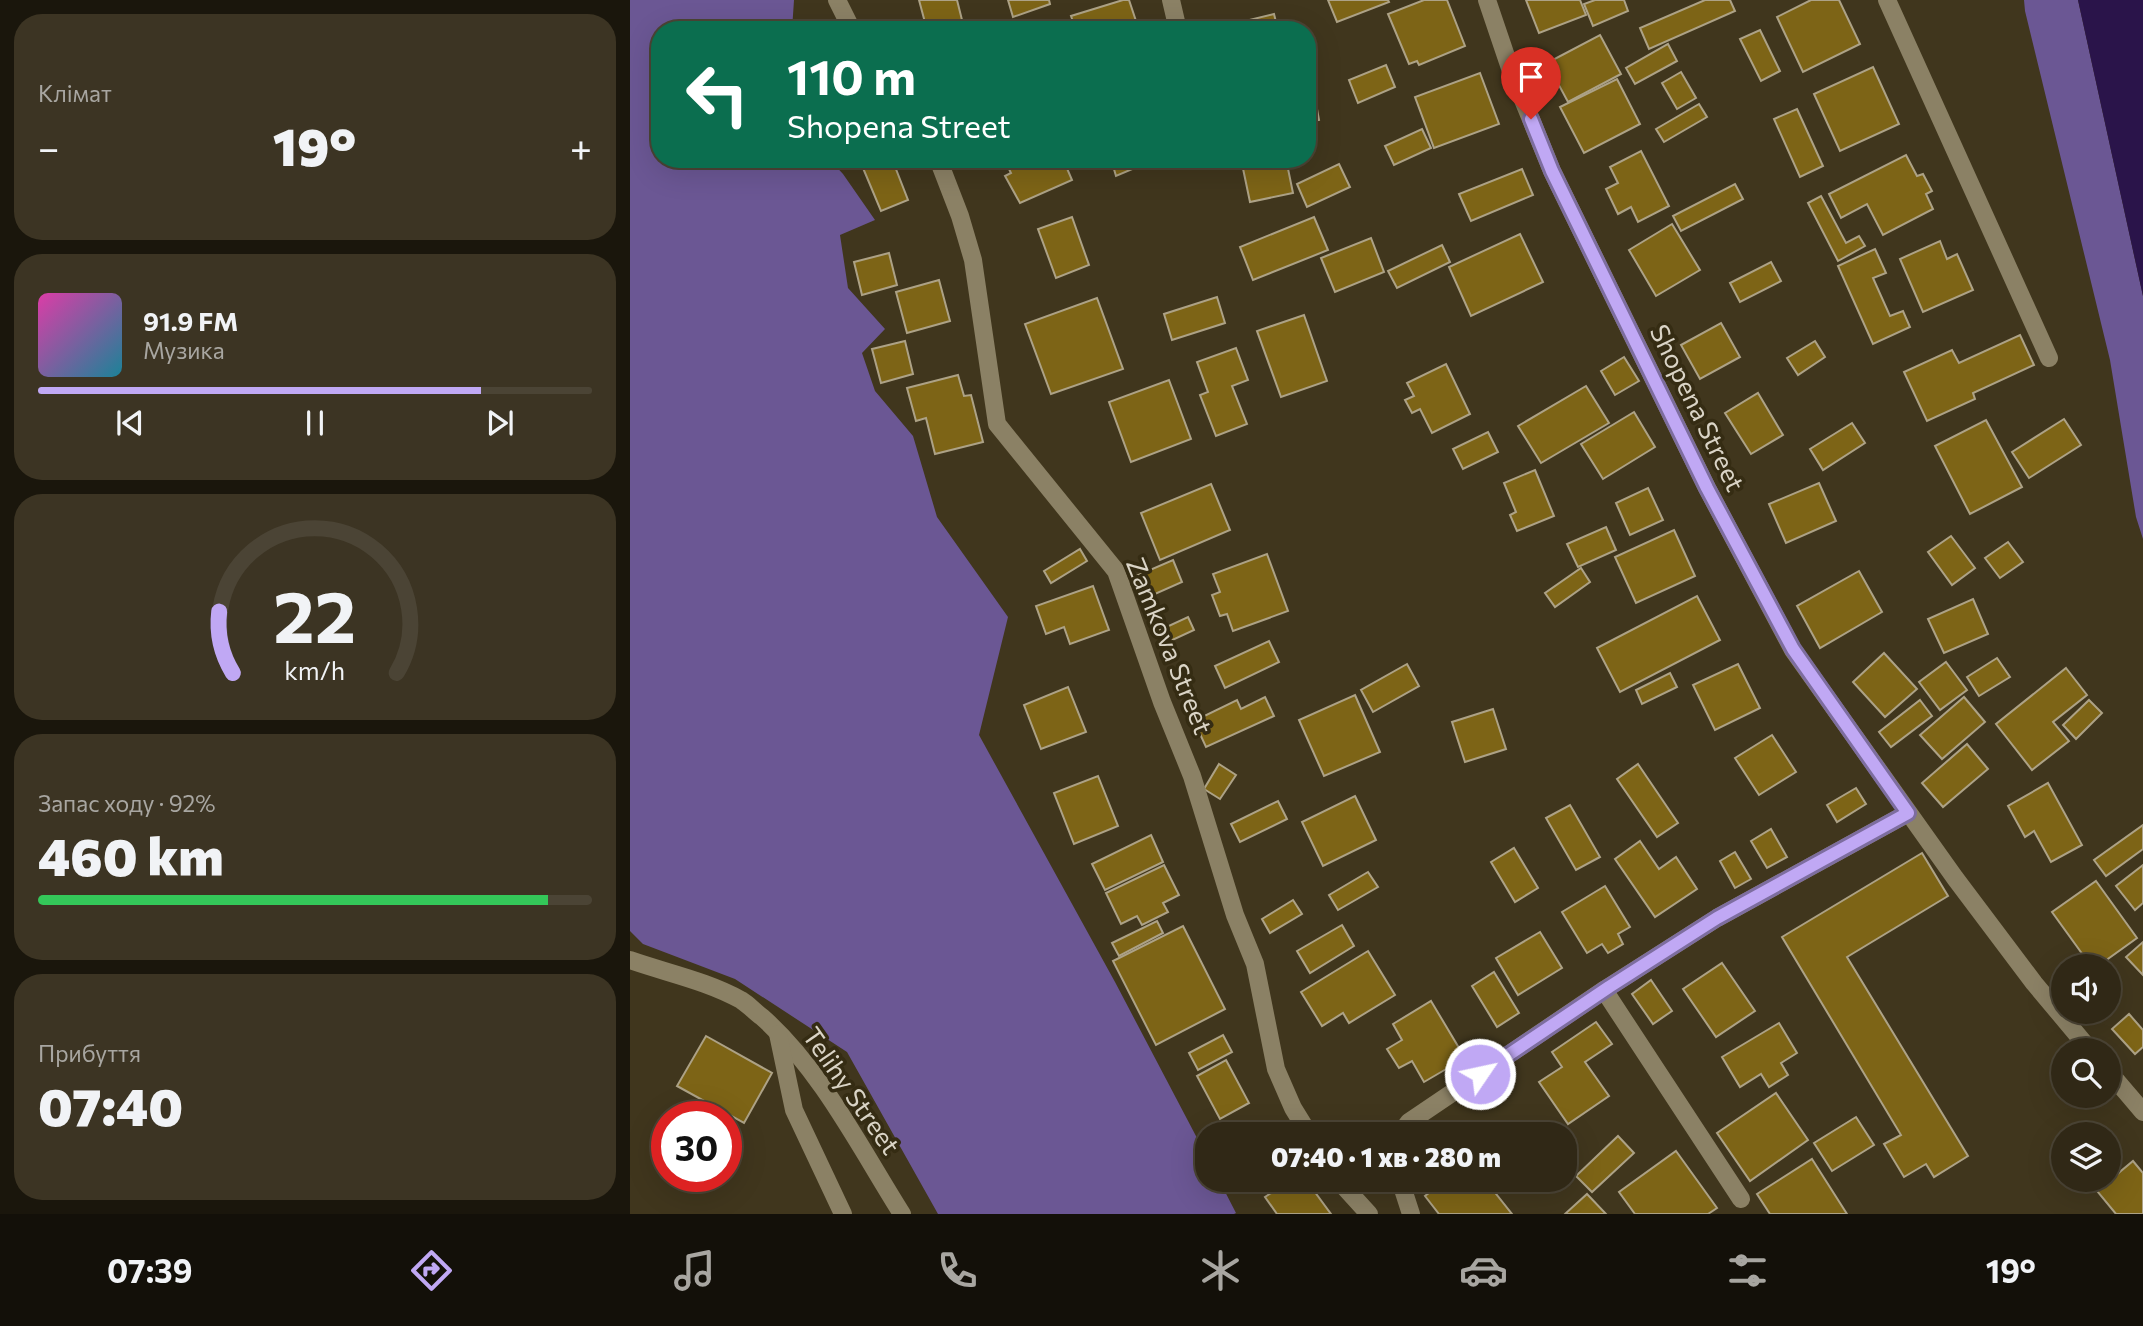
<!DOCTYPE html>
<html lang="uk">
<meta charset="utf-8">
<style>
:root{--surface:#302816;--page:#3c3423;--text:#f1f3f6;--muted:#a8a6a1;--line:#4b4435;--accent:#c0a8f4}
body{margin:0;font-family:Commissioner,sans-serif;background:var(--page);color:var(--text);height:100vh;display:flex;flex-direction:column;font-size:26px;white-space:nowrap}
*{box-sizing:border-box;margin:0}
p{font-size:23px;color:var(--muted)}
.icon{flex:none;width:38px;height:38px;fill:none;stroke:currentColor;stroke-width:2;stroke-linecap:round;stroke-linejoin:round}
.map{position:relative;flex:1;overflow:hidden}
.details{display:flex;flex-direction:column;gap:14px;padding:14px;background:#1a160c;width:630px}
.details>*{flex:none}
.guide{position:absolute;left:21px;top:21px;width:665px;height:147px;border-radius:28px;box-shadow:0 7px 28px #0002,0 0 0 2px var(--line);background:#0b6e4f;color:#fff;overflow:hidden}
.tools{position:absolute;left:1421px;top:954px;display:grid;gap:14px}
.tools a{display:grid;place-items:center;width:70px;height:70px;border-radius:50%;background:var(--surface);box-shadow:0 7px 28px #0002,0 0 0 2px var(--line);font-size:35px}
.speed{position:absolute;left:21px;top:1101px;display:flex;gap:14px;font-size:35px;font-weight:700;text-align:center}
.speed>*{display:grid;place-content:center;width:91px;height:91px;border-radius:50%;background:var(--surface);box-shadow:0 7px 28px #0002,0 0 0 2px var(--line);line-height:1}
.speed .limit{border:10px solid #d22;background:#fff;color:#111}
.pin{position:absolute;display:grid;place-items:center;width:60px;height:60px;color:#fff;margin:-72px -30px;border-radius:50% 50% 50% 0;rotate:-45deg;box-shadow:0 0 7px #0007}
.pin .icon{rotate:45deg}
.me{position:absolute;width:77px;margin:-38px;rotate:56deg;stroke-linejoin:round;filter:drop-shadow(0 0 5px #0008)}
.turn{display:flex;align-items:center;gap:24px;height:147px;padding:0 21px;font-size:32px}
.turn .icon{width:91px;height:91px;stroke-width:2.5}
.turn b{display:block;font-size:49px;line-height:60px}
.big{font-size:52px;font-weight:800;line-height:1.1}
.details .tile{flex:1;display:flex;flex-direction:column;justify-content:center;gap:10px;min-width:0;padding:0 24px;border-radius:28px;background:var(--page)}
.details .dial{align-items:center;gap:0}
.dial svg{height:182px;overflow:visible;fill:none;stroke:var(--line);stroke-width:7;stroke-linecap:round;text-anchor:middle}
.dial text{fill:var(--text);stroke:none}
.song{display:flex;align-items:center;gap:21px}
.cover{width:84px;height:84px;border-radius:10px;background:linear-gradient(135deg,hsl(320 70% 55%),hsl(190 70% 35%))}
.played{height:7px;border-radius:4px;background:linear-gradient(90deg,var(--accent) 80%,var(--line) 80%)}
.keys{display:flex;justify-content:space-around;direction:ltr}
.heat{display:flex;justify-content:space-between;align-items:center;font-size:38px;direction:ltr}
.charge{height:10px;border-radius:5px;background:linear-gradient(90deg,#34c759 92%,var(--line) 0)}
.trip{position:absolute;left:565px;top:1122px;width:382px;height:70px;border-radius:28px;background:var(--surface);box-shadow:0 7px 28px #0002,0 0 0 2px var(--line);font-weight:800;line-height:70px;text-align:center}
.tabs{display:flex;height:112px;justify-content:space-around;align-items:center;background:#131009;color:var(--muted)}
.tabs .icon{width:49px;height:49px}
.tabs .active{color:var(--accent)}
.tabs b{font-size:32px;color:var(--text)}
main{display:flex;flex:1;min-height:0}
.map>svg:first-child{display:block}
</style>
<main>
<section class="details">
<div class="tile"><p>Клімат</p>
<div class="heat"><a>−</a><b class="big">19°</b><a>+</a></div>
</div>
<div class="tile">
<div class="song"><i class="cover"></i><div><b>91.9 FM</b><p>Музика</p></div></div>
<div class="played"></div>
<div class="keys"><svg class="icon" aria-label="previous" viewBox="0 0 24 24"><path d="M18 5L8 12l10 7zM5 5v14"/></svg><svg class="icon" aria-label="pause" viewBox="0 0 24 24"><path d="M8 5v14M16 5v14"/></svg><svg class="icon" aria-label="next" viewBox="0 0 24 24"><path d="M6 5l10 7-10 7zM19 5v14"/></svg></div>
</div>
<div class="tile dial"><svg viewBox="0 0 100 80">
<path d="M14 69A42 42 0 1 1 86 69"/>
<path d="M14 69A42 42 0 0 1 8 42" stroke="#c0a8f4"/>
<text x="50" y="56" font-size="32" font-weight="700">22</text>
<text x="50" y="72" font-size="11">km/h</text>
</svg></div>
<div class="tile"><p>Запас ходу · 92%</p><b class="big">460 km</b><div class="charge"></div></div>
<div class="tile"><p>Прибуття</p><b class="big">07:40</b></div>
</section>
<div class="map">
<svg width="1513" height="1214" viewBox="0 0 1513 1214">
<rect width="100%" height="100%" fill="#40361d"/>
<g fill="#6b5794">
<polygon points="0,0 164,0 162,30 30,30 30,159 199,159 213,174 245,220 210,235 218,288 255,329 232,353 245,391 283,436 307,517 378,617 349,735 485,982 577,1157 578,1180 589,1180 606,1213 604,1214 308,1214 217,1052 105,979 13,944 0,931"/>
<polygon points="1394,0 1448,0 1513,296 1513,539 1506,517 1480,360 1395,11"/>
</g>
<polygon fill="#2a144a" points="1448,0 1513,0 1513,296"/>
<g fill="#7d6416" stroke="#ada286" stroke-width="2">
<polygon points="289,0 327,0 333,24 308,30 297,30"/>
<polygon points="378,0 419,0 420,4 383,17"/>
<polygon points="493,0 499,0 509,30 446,30 441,16"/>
<polygon points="698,0 758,0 759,2 707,22"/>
<polygon points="794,0 817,0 835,46 789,65 787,61 779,64 758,14"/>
<polygon points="896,0 950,0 956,15 909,33"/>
<polygon points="965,0 994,0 998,11 963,26 954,4"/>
<polygon points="1075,0 1100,0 1105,11 1019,49 1010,28"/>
<polygon points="1181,0 1209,0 1230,44 1173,72 1147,17"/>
<polygon points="644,14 648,30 582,30 582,29"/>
<polygon points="1130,30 1150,71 1131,81 1110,39"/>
<polygon points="970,35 991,74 938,102 917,63"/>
<polygon points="1038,44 1047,61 1005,84 996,68"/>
<polygon points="756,65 765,87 728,103 719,80"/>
<polygon points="1243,67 1269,124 1210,151 1184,94"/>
<polygon points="1051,72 1066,98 1047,109 1032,83"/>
<polygon points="850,73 869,124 804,148 785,97"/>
<polygon points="987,79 1010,124 954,153 930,107"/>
<polygon points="685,98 689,120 677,122 677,99"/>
<polygon points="1069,104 1077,117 1034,142 1026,129"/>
<polygon points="1167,109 1193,166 1170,177 1144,119"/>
<polygon points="792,129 801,148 764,165 755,146"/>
<polygon points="1011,151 1039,206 1008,222 1001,207 988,214 976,189 988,183 980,167"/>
<polygon points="1276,155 1287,176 1293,174 1302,191 1296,194 1303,209 1253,235 1237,204 1211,218 1199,194"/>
<polygon points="256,159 262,159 278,200 251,211 233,168"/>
<polygon points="374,159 433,159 442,180 390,203 375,176 381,173"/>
<polygon points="481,159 526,159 486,176"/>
<polygon points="611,159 656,159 663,193 620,202"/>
<polygon points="709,164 720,187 677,207 667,184"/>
<polygon points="892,169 903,195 841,221 829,194"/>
<polygon points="1105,184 1113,199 1051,231 1043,216"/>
<polygon points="1191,196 1216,243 1229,236 1235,246 1208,261 1178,203"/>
<polygon points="442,217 459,265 426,278 408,229"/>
<polygon points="684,217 698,250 623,280 610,247"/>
<polygon points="1042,224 1070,270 1026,296 999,250"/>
<polygon points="890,234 913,282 841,316 819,267"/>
<polygon points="741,238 754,272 705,292 691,258"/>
<polygon points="1310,241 1317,259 1327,254 1343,290 1293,312 1270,259"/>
<polygon points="812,245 820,262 767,288 758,271"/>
<polygon points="1245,249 1256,273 1243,278 1260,316 1273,311 1280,327 1243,344 1208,266"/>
<polygon points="259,253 267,285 232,295 224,262"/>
<polygon points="1141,262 1151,281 1110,302 1100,283"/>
<polygon points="309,280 320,321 277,333 266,292"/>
<polygon points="587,297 595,323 542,340 534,314"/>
<polygon points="467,298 493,369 421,394 395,324"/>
<polygon points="674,315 697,381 651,397 627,331"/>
<polygon points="1091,323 1110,357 1070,379 1051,345"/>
<polygon points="1390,335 1404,365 1343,393 1345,399 1297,421 1274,372 1322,350 1329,363"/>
<polygon points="275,341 283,374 251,383 242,349"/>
<polygon points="1185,341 1195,357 1168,375 1157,358"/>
<polygon points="606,348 618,380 602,386 617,424 586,436 570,395 578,392 567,362"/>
<polygon points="994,357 1009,381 985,395 971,371"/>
<polygon points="816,364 840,414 802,433 790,409 782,413 775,400 784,396 777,383"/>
<polygon points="328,375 334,396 341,395 353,442 305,454 296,418 286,421 277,388"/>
<polygon points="539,380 561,439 501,462 479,402"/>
<polygon points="956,386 979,423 911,463 888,426"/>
<polygon points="1128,393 1153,435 1121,454 1095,413"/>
<polygon points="1004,412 1025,447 973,479 951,444"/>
<polygon points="1434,419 1451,445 1399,478 1382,452"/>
<polygon points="1356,420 1392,487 1340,514 1305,446"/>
<polygon points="1222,423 1235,443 1193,470 1180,449"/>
<polygon points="858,432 868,452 833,469 823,449"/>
<polygon points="905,470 924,516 887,531 880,515 886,512 874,483"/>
<polygon points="1189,483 1206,521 1156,543 1139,504"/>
<polygon points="581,484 600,530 530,560 511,513"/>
<polygon points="1018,488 1033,520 1000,535 986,503"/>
<polygon points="976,527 986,550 948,567 937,544"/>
<polygon points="1044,530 1065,576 1006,603 985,557"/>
<polygon points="1321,536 1345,568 1322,585 1298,552"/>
<polygon points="1378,542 1393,562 1370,578 1355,558"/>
<polygon points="450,549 457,561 421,583 414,571"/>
<polygon points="637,554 658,611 603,631 597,614 590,616 582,595 590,592 583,574"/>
<polygon points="543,560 552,582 516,598 506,576"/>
<polygon points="951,568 960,582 925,607 915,593"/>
<polygon points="1229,571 1252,612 1190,648 1167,606"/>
<polygon points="463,586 479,630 440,644 434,627 416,634 406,606"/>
<polygon points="1067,596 1090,640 990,692 967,648"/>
<polygon points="1343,599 1358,634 1314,653 1298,619"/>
<polygon points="558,617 564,630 536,643 530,630"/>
<polygon points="639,641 649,662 595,688 585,666"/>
<polygon points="1254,653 1287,689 1255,717 1223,682"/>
<polygon points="1367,658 1380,677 1349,696 1337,677"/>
<polygon points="1316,662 1337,690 1310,710 1289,682"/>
<polygon points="777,664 789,686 743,712 731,690"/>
<polygon points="1108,664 1130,708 1085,730 1063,685"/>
<polygon points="1436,668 1457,695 1423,722 1439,741 1402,770 1366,724"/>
<polygon points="1040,673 1047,687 1012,704 1006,690"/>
<polygon points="438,687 456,732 411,749 394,705"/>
<polygon points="725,695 750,752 694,776 669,720"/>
<polygon points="635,697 644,716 576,747 564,721 607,700 611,709"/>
<polygon points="1334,697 1355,722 1312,759 1290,735"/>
<polygon points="1290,700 1302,716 1261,747 1249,732"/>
<polygon points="1459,700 1472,713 1446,739 1433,725"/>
<polygon points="863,709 876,749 835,762 822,722"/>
<polygon points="1142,735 1166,772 1129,795 1105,758"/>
<polygon points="1337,744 1358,769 1313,807 1292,783"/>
<polygon points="589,764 606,775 590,799 574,789"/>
<polygon points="1008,764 1048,823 1027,837 987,779"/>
<polygon points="468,776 488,826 444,844 424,793"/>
<polygon points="1418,783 1452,845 1421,862 1404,831 1395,837 1378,806"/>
<polygon points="1226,788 1236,804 1207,822 1197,805"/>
<polygon points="725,796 746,840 693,866 672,822"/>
<polygon points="648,801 657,819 610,842 601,824"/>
<polygon points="940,805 970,857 946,870 916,818"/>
<polygon points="1513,825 1513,849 1476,876 1464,860"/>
<polygon points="1141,829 1157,857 1137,868 1121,841"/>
<polygon points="521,835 533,862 475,890 462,864"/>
<polygon points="1010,841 1029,869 1046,857 1067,889 1025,917 985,859"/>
<polygon points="884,848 908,888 885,902 861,862"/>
<polygon points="1105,852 1121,879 1105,888 1090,861"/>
<polygon points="1292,853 1318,896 1217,957 1338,1156 1304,1177 1296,1164 1274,1177 1254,1144 1271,1135 1152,937"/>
<polygon points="534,865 549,895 533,903 538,912 512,925 507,916 491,924 476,893"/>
<polygon points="1513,865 1513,903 1505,910 1486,886"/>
<polygon points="738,872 748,887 708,910 699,895"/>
<polygon points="1466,881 1507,938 1468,966 1461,966 1422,912"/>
<polygon points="975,886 1000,927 988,934 993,944 978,953 972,944 957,953 932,912"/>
<polygon points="663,900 672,914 640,933 632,919"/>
<polygon points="527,921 533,933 489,956 482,943"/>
<polygon points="712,925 724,946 680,973 667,951"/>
<polygon points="553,926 595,1009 526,1045 483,961"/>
<polygon points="910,932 932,968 888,995 866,958"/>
<polygon points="1513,942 1513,975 1496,957"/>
<polygon points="738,951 765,995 719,1023 713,1013 692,1026 671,992"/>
<polygon points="1092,963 1125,1011 1086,1037 1053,989"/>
<polygon points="864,972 889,1013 867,1027 842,986"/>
<polygon points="1021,980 1042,1011 1023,1024 1002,994"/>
<polygon points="801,1001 835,1058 794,1082 782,1061 769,1068 757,1049 772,1040 763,1024"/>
<polygon points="1499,1014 1513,1030 1513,1047 1505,1054 1482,1029"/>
<polygon points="966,1022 982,1044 955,1062 979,1096 938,1124 909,1082 932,1067 922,1052"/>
<polygon points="1149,1023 1167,1053 1151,1063 1158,1075 1139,1087 1131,1074 1110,1087 1092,1057"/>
<polygon points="593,1035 602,1052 568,1070 559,1053"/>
<polygon points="76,1036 142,1073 114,1123 47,1086"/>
<polygon points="596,1060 619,1103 590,1119 567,1076"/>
<polygon points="1146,1093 1178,1140 1120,1181 1087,1133"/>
<polygon points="1226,1117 1244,1145 1202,1171 1184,1143"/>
<polygon points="921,1128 923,1134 906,1134"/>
<polygon points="988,1136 1004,1153 962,1192 946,1176"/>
<polygon points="1046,1151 1087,1208 1078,1214 1005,1214 989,1192"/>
<polygon points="1182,1159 1217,1214 1140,1214 1127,1194"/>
<polygon points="1503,1161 1513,1173 1513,1214 1486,1214 1467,1191"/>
<polygon points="661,1180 676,1180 701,1214 647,1214 635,1197"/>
<polygon points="816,1180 855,1180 882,1214 809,1214 795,1196"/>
<polygon points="957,1194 976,1214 935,1214"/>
</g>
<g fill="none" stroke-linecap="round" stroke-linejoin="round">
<g stroke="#8b8165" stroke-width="18">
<polyline points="1257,0 1419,358"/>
<polyline points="974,990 1111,1199"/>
</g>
<g stroke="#8b8165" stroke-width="18">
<polyline points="207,0 222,30"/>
<polyline points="541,0 548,30"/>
<polyline points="857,0 880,68 922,171 1077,488 1163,650 1325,878 1404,983 1460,1050"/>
<polyline points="308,159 330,216 343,260 367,424 486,571 532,702 562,776 605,915 625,964 646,1069 663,1108 679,1134"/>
<path d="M0 960C37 973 77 981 111 1000 119 1005 125 1012 132 1017 190 1068 231 1149 272 1214"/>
<polyline points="148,1034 164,1110 213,1214"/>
<polyline points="1479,1072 1513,1112"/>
<polyline points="770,1134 779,1122 974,990 1087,918 1278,813"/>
<polyline points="708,1180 739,1214"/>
<polyline points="770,1180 781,1214"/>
</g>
</g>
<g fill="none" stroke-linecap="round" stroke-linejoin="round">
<g stroke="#7d6d9f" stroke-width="18">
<polyline id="route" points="850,1074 979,987 1087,918 1278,813 1163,649 1077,488 922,171 901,119"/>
</g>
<use href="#route" stroke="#c0a8f4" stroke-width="12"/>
</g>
<g text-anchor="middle" stroke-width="7" stroke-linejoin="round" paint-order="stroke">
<g font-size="26" fill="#dad4c6" stroke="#352c13">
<text transform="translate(1067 408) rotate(64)" y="9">Shopena Street</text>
<text transform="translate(539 646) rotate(68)" y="9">Zamkova Street</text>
<text transform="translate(221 1091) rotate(55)" y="9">Telihy Street</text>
</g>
</g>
</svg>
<div class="tools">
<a><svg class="icon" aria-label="sound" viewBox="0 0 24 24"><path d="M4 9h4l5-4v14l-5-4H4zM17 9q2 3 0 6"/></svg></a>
<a><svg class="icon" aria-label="search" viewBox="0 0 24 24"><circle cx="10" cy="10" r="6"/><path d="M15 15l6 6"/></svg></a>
<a><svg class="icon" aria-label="layers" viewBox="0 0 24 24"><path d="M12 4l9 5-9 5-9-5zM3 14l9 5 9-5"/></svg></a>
</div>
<div class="speed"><div class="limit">30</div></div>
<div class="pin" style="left:901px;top:119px;background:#d93025"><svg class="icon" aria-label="arrive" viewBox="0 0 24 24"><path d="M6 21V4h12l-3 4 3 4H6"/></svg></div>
<svg class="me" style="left:850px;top:1074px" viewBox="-20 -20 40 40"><circle r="17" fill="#c0a8f4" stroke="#fff" stroke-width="3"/><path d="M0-11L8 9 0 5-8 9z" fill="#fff"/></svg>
<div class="trip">07:40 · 1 хв · 280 m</div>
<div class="guide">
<div class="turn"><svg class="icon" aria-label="left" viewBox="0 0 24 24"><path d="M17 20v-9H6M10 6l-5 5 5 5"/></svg><div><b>110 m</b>Shopena Street</div></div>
</div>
</div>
</main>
<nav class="tabs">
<b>07:39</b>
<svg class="icon active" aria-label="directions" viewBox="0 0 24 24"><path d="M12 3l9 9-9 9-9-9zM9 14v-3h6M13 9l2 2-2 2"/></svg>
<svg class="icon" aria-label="music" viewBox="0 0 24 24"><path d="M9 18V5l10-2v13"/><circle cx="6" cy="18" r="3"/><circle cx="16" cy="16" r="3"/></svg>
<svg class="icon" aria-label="phone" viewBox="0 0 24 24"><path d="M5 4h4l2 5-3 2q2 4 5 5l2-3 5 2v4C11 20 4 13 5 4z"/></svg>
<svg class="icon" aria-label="climate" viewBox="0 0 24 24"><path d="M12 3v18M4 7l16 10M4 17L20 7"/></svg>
<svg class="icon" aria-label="car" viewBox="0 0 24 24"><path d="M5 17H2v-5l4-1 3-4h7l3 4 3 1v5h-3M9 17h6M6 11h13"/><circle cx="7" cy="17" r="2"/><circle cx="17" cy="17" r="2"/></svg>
<svg class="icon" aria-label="filters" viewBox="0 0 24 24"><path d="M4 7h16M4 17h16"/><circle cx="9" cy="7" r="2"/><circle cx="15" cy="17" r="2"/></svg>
<b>19°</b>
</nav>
